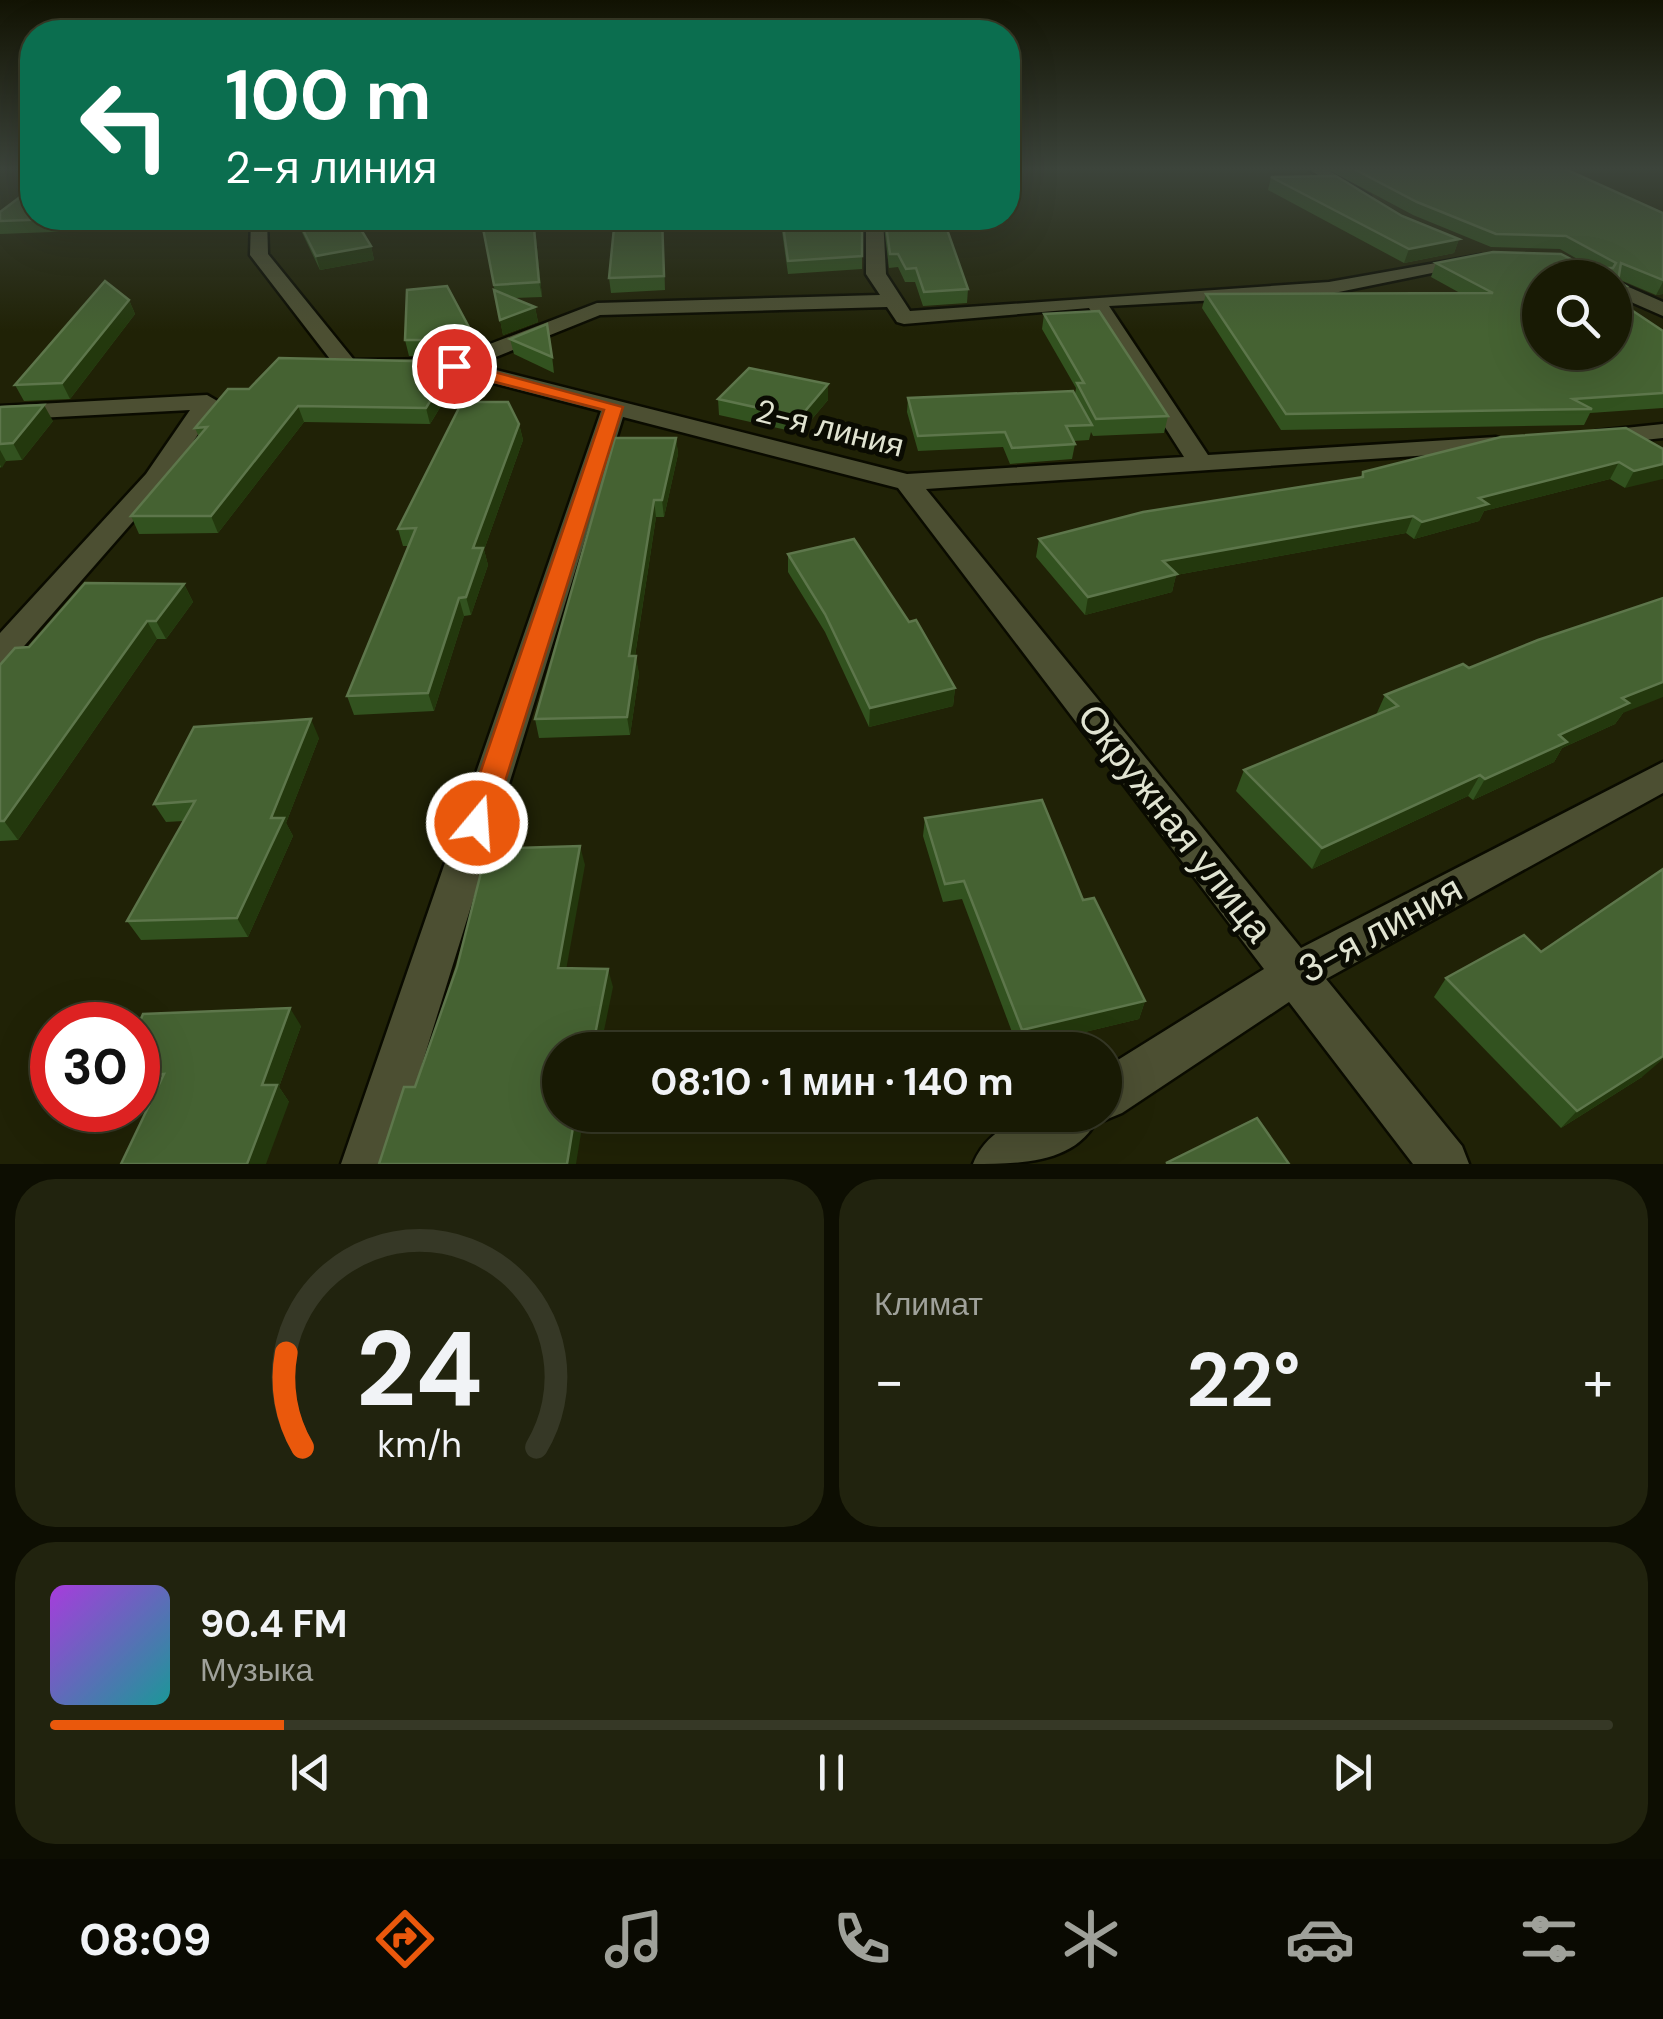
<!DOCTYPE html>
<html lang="ru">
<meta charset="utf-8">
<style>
:root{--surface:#181a04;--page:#21230e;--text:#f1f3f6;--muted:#9fa19a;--line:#363826;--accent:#ea580c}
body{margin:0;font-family:"DM Sans",sans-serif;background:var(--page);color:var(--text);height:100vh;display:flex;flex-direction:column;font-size:38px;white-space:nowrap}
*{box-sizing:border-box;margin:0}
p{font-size:32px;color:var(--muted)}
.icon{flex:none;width:55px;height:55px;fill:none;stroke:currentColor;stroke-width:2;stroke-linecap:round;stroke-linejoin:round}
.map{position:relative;height:1164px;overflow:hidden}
.drawer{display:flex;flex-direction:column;gap:15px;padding:15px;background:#0d0e02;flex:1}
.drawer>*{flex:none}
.hud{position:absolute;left:20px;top:20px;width:1000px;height:210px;border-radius:40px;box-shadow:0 10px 40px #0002,0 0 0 2px var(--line);background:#0b6e4f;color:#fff;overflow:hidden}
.controls{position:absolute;left:1522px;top:260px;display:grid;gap:20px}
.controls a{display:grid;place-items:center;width:110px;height:110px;border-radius:50%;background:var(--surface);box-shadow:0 10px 40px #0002,0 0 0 2px var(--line);font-size:50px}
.speed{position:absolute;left:30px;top:1002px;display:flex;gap:20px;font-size:50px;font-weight:700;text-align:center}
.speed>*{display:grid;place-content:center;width:130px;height:130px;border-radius:50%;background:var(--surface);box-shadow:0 10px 40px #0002,0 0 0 2px var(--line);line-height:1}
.speed .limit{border:15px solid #d22;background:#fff;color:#111}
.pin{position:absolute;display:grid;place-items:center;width:85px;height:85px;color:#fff;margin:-42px;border:5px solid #fff;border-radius:50%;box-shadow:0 2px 10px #0007}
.me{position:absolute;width:110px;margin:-55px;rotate:18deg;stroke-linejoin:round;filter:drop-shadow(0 0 8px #0008)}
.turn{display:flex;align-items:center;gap:35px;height:210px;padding:0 40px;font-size:45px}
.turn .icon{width:130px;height:130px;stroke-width:2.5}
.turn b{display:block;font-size:70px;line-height:85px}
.big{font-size:75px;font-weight:700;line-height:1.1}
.drawer .card{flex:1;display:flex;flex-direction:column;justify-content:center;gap:15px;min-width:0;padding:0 35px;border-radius:40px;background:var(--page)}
.drawer .dial{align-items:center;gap:0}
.dial svg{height:260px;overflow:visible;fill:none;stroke:var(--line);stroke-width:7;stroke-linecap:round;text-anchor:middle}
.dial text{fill:var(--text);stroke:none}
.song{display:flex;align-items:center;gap:30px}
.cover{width:120px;height:120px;border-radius:15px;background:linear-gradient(135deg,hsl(280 70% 55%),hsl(180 70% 35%))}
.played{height:10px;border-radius:5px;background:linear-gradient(90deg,var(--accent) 15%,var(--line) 15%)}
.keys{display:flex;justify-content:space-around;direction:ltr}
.heat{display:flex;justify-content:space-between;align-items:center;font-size:55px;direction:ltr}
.drawer .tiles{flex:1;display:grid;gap:15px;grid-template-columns:1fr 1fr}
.card:last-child{grid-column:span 2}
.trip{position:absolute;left:542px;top:1032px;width:580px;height:100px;border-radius:50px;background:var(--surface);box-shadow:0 10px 40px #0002,0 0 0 2px var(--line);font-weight:700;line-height:100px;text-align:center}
.tabs{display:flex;height:160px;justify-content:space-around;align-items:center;background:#0a0a02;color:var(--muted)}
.tabs .icon{width:70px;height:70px}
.tabs .selected{color:var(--accent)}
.tabs b{font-size:45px;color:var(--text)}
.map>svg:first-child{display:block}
</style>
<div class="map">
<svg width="1663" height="1164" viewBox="0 0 1663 1164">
<rect width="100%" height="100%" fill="#202206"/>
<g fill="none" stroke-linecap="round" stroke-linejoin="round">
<g stroke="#0a0b00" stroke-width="5">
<g id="minor">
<polygon points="1307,168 1325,168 1370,196 1356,200"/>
<path d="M251 218H267L268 254 354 360 451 359 597 303 880 295 866 274V218H883L886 274 910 311 1329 282 1481 255V263L1329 294 1109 306 1208 455 1496 437 1505 440 1509 445 1505 450 926 489 1301 948 1663 762V793L1326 979 1462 1146 1469 1164H1413L1289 1002 1122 1113 1105 1120 1098 1117C1078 1164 1018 1164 973 1164 995 1110 1056 1115 1105 1115V1068L1264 969 898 488 623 417 391 1164H341L601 411 454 373 340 372 250 255ZM887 307 897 322 904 324 1089 308 1184 457 907 474 476 365 600 315Z"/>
<polygon points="1615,281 1663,302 1663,316 1615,295"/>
<polygon points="207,395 219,402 165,485 11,661 0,664 0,633 146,474 190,410 0,420 0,406"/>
<polygon points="1663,424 1663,438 1596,445 1584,438 1596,431"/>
</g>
</g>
<use href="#minor" fill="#4c4f32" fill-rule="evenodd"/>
</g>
<g fill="#32521f">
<polygon points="1325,168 1563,168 1663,213 1663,294 1656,295 1618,279 1618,301 1663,331 1663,408 1590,413 1584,425 1281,430 1202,308 1206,294 1460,293 1431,277 1436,263 1593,268 1560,249 1491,247 1413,215"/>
<polygon points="1271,177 1402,216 1459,239 1454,253 1404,263 1268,190"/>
<polygon points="0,212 32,218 167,218 156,228 0,234"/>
<polygon points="295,218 354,218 371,246 374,260 320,270"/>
<polygon points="481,218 534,218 542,297 514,298 535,307 538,322 503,335"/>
<polygon points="602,218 677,218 677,221 663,221 665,290 611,293 609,278 615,224 603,225"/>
<polygon points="780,218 865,218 862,218 862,269 788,274"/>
<polygon points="883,218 943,218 968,289 967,303 923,306 915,282 905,282 898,267 889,268"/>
<polygon points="407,290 474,346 450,355 409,356 405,340"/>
<polygon points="129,300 135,314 70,399 24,401 15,385"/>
<polygon points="1044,314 1168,416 1164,433 1093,436 1091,432 1089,440 1073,441 1075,444 1072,459 1010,464 1003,447 918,451 907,412 908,398 1075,394 1076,388 1042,329"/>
<polygon points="510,339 550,339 554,373 514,354"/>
<polygon points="458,378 430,424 304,422 218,533 139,534 131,516 199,437 195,428 249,389"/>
<polygon points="828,384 828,400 800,433 719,415 718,399"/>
<polygon points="0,407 53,421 22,460 6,461 0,468"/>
<polygon points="519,424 523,440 484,550 488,565 471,615 464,616 434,711 354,715 347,696 409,546 403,546 398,529"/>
<polygon points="676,438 678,454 664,517 656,517 635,656 639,674 630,735 539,738 535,719"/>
<polygon points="1663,449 1625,488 1610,479 1484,511 1479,521 1414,539 1406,533 1176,575 1172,592 1085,615 1036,557 1039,539 1360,478 1363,472"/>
<polygon points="788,554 909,622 955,688 953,706 869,727 825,632 788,572"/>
<polygon points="184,584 193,602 166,639 157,639 18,840 0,841 0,665 29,647"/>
<polygon points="1469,668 1623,713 1615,724 1562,748 1554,762 1473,800 1468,796 1312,869 1236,791 1244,770 1376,715 1385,695"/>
<polygon points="319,738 286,823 293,836 248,937 141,940 127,921 184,821 166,822 154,804"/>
<polygon points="925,818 1145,1001 1139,1019 1018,1048 962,899 943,902 923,836"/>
<polygon points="1446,978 1642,1077 1561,1128 1434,997"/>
<polygon points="138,1026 301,1026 279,1087 289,1102 155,1093 138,1094"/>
</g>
<g fill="#23380d">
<polygon points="152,218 167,218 156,228"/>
<polygon points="533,218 534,218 542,297 539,282"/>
<polygon points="1459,239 1454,253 1404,263 1409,249"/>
<polygon points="371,246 374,260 320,270 316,256"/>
<polygon points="1663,282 1663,294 1656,295"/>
<polygon points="1626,286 1618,301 1615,301 1615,288"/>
<polygon points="129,300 135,314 70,399 62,383"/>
<polygon points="535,307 538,322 503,335 500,320"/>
<polygon points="471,331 474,346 450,355 446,340"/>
<polygon points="454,362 458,378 430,424 426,408"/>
<polygon points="828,384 828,400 800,433 800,417"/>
<polygon points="44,405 53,421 22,460 13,443"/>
<polygon points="298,406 304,422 218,533 211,516"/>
<polygon points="519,424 523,440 484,550 488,565 471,615 466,597 473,548"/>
<polygon points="676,438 678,454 664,517 662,500"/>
<polygon points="0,450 6,461 2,468 0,465"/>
<polygon points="1619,462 1610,479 1484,511 1479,521 1414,539 1422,522 1479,498"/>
<polygon points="1663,464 1663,479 1625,488 1634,471"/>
<polygon points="654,500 656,517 632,675 629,656"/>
<polygon points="1413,516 1406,533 1176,575 1172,592 1085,615 1088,597 1163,561"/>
<polygon points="184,584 193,602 166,639 156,621"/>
<polygon points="459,598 464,616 434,711 428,693"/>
<polygon points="147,621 157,639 18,840 4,821"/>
<polygon points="636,656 639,674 630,735 627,717"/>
<polygon points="1663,682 1663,697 1623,713 1615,724 1562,748 1554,762 1473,800 1485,779 1622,698"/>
<polygon points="955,688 953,706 869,727 870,708"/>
<polygon points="311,719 319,738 286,823 293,836 248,937 237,918 271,818"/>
<polygon points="1480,775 1468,796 1312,869 1322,848"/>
<polygon points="580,846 585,865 563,987 558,968"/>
<polygon points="608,969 613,987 600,1050 592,1050"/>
<polygon points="1145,1001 1139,1019 1018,1048 1022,1030"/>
<polygon points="290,1008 301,1026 279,1087 289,1102 266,1164 247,1164 262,1085"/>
<polygon points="1663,1056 1663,1059 1642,1077 1561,1128 1577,1111"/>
<polygon points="575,1115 584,1115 576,1164 567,1164"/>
</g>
<g fill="#456232" stroke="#5d764b" stroke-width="2.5">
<polygon points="1352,168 1563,168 1663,213 1663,280 1621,263 1618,281 1626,286 1615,288 1615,278 1540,278 1540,352 1615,352 1615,299 1663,331 1663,393 1573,399 1592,409 1286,414 1206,294 1493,293 1436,263 1493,252 1561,254 1588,268 1613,268 1616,263 1566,236 1496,234 1417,202"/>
<polygon points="1336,176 1402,216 1459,239 1409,249 1271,177"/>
<polygon points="32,188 32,218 83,218 0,221 0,212"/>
<polygon points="297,218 354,218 371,246 316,256"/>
<polygon points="481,218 533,218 539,282 494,285"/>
<polygon points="615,218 662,218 664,276 609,278"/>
<polygon points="782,218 862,218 862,256 788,261"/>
<polygon points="885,218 943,218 968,289 924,292 916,268 906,269 898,254 890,254"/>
<polygon points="105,281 129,300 62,383 15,385"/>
<polygon points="447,286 471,331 446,340 405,340 407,290"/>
<polygon points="494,290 535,307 500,320"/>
<polygon points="1099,311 1168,416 1096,419 1077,383 1084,383 1044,314"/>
<polygon points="547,324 552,357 510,339"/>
<polygon points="279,358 454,362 426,408 298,406 211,516 131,516 207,427 195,428 228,389 249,389"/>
<polygon points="749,368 828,384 800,417 718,399"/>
<polygon points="1073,391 1092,425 1066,426 1075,444 1012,448 1005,432 918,436 908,398"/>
<polygon points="462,402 508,402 519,424 473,548 483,548 466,597 459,598 428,693 347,696 416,528 398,529"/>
<polygon points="44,405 13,443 0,444 0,407"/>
<polygon points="1626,428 1663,449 1663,464 1634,471 1619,462 1479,498 1488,504 1422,522 1413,516 1163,561 1177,574 1088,597 1039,539 1143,512 1363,477 1363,472 1501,437"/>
<polygon points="615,438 676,438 662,500 654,500 629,656 636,656 627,717 535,719"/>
<polygon points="854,539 909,622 916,620 955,688 870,708 825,614 788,554"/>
<polygon points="85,583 184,584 156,621 147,621 4,821 0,821 0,665 15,648 29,647"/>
<polygon points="1663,598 1663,682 1622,698 1629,703 1559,735 1567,742 1485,779 1480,775 1322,848 1244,770 1398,706 1385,695 1463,664 1469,668 1538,640"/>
<polygon points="311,719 271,818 284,818 237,918 127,921 195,801 154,804 194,727"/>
<polygon points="1042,800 1083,900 1094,898 1145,1001 1022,1030 964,881 945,884 925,818"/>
<polygon points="580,846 558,968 608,969 592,1050 560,1050 560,1115 575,1115 567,1164 379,1164 404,1087 415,1087 457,967 487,849"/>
<polygon points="1663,869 1663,1056 1577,1111 1446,978 1524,935 1541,952"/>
<polygon points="290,1008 262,1085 277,1085 247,1164 121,1164 164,1074 138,1076 138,1026 143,1014"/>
<polygon points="1257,1118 1289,1164 1166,1163"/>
</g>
<linearGradient id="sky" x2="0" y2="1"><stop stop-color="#121303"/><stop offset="0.51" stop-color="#3c443b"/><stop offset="1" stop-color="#3c443b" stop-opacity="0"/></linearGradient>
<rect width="1663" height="331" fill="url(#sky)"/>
<polygon fill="#ea580c" stroke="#983908" stroke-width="2.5" points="454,361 623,407 492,823 488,832 467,832 463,823 604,410 448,370 446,366"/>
<g text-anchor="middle" stroke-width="10" stroke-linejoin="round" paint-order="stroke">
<g font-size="32" fill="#e0e3d1" stroke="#0a0b02">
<text transform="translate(830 428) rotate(14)" y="11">2-я линия</text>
</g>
<g font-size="38" fill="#e0e3d1" stroke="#0a0b02">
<text transform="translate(1175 823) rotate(52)" y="13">Окружная улица</text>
<text transform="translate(1380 929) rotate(-29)" y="13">3-я линия</text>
</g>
</g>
</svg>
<div class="controls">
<a><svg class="icon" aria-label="search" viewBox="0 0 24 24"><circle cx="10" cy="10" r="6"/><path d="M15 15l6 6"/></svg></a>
</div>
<div class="speed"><div class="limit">30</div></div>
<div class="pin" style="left:454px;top:366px;background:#d93025"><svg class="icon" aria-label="arrive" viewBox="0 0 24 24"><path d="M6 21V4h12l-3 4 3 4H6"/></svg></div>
<svg class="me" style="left:477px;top:823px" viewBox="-20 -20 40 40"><circle r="17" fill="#ea580c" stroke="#fff" stroke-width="3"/><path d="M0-11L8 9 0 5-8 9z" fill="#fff"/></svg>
<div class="trip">08:10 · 1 мин · 140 m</div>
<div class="hud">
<div class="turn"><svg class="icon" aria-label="left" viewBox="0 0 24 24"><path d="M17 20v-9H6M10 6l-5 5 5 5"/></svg><div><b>100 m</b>2-я линия</div></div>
</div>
</div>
<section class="drawer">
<div class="tiles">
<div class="card dial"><svg viewBox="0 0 100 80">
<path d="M14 69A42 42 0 1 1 86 69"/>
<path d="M14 69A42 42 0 0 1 9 40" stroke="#ea580c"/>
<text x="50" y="56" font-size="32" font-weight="700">24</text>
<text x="50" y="72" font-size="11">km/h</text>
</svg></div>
<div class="card"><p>Климат</p>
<div class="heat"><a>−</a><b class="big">22°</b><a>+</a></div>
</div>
<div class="card">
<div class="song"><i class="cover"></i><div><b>90.4 FM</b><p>Музыка</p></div></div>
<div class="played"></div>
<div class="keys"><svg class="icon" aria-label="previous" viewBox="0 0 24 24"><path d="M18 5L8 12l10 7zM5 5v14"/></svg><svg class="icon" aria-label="pause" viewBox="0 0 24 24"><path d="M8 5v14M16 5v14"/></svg><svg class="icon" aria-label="next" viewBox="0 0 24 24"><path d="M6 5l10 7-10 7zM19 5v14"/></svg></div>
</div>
</div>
</section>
<nav class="tabs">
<b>08:09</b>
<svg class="icon selected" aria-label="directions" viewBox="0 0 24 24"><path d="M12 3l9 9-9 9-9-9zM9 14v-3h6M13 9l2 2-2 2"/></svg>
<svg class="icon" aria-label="music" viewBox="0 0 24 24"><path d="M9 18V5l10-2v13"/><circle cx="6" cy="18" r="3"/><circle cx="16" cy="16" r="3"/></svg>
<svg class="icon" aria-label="phone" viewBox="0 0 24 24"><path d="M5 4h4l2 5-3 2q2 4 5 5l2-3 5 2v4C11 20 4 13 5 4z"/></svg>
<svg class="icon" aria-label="climate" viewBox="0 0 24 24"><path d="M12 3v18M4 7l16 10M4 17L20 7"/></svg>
<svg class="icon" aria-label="car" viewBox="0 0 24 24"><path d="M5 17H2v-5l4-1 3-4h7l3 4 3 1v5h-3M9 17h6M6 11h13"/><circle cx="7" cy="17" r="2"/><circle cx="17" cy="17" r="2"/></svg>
<svg class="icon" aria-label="filters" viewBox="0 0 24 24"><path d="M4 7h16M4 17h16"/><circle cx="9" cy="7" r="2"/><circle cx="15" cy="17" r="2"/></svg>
</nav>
